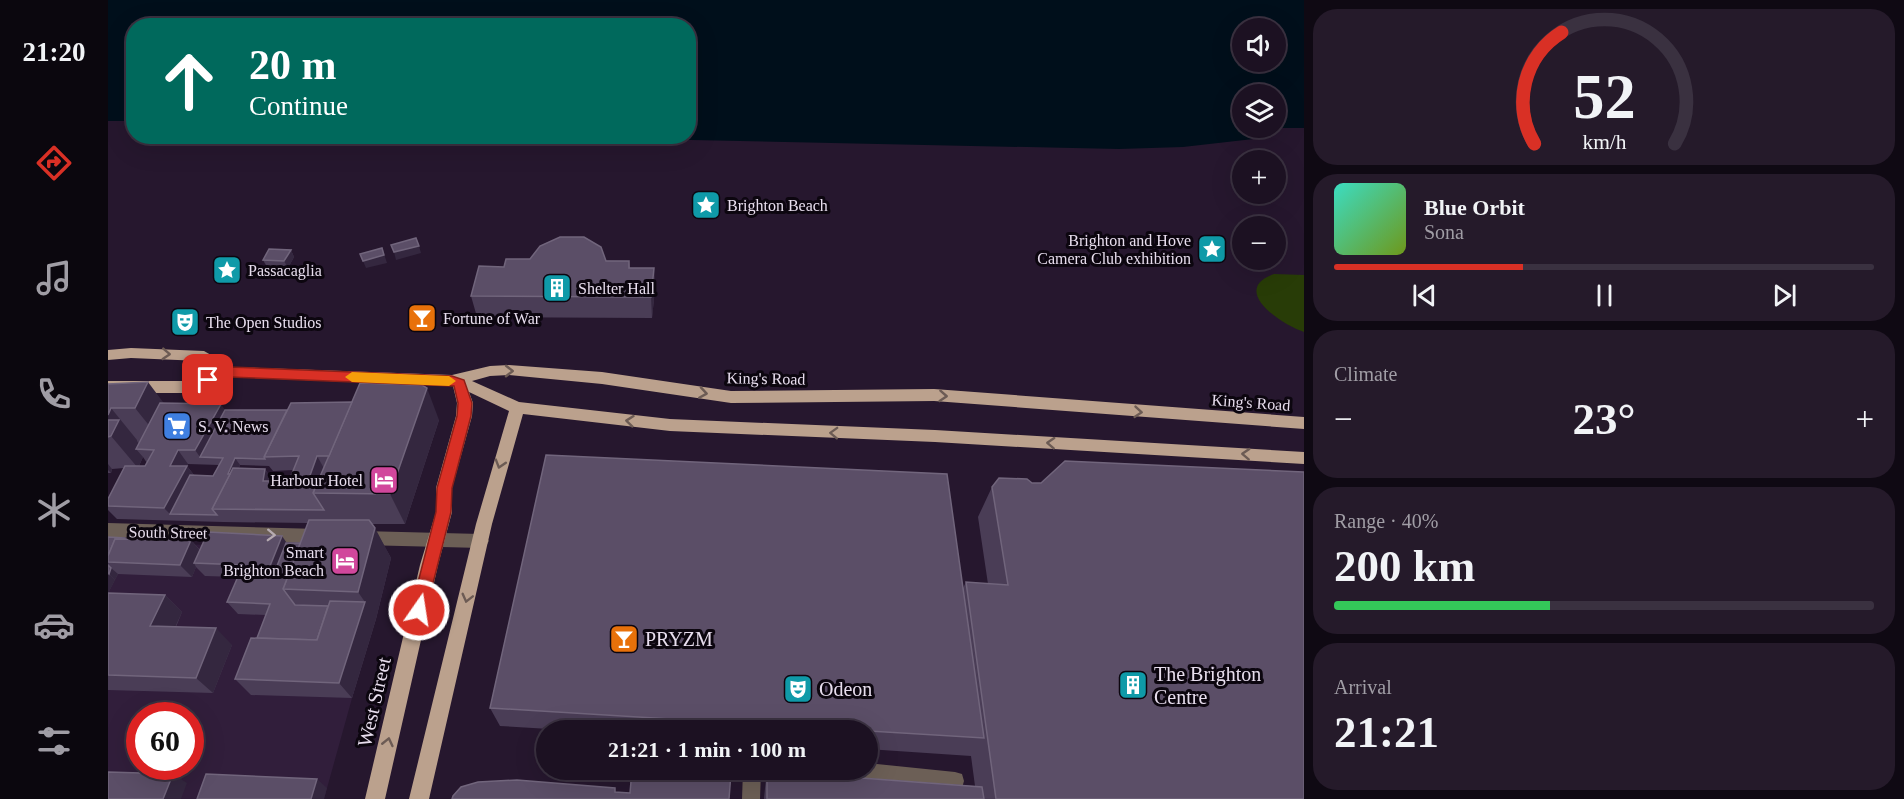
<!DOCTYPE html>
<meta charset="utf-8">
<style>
:root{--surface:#1c1122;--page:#251a2a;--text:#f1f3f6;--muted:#a09da5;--line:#3a3140;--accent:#d93025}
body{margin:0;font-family:Georgia,serif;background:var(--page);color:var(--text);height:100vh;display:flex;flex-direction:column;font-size:22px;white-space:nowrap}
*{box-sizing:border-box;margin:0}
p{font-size:20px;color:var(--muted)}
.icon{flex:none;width:33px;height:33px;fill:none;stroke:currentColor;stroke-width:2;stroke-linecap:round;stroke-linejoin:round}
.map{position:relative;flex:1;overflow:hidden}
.side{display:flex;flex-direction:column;gap:9px;padding:9px;background:#0f0913;width:600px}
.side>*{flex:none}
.hud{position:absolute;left:18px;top:18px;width:570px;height:126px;border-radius:24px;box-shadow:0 6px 24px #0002,0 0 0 2px var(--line);background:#00695c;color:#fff;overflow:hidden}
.controls{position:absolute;left:1124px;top:18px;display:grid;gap:12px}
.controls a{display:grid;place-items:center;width:54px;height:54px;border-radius:50%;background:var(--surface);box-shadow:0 6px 24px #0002,0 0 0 2px var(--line);font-size:30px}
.speed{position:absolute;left:18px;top:702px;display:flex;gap:12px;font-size:30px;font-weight:700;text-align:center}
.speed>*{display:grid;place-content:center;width:78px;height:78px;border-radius:50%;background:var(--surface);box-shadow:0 6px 24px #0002,0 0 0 2px var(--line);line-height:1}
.speed .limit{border:9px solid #d22;background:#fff;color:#111}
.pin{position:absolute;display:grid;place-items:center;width:51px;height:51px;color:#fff;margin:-26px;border-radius:12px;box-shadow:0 3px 9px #0006}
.me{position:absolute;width:66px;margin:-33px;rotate:13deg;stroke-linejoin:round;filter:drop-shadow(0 0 4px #0008)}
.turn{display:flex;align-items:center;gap:21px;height:126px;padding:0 24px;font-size:27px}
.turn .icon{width:78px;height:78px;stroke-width:2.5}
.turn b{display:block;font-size:42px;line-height:51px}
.big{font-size:45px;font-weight:800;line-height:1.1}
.side .card{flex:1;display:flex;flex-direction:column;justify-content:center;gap:9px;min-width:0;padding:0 21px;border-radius:24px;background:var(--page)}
.side .dial{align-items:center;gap:0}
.dial svg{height:156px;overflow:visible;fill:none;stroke:var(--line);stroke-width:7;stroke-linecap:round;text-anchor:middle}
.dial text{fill:var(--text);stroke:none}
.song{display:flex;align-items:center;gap:18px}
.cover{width:72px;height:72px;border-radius:9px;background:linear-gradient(135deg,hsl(170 70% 55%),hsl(80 70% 35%))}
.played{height:6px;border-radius:3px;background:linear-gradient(90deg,var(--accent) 35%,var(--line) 35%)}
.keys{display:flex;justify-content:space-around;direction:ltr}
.heat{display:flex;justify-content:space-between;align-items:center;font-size:33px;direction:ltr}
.charge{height:9px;border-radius:4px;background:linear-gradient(90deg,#34c759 40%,var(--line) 0)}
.trip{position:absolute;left:428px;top:720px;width:342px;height:60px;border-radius:30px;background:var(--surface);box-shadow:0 6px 24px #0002,0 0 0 2px var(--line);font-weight:800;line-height:60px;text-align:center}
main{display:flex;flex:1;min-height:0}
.dock{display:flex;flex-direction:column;width:108px;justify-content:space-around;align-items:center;background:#0b070e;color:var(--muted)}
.dock .icon{width:42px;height:42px}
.dock .current{color:var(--accent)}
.dock b{font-size:27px;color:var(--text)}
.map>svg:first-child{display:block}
</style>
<main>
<nav class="dock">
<b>21:20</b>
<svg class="icon current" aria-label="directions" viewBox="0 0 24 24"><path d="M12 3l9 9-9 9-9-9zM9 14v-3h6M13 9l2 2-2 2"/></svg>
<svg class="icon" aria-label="music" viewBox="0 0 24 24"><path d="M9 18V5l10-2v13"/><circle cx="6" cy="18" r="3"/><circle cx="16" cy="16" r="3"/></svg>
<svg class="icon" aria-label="phone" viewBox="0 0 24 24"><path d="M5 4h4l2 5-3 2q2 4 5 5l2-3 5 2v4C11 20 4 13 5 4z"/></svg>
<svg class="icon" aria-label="climate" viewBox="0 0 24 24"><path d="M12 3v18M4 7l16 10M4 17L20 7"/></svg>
<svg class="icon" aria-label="car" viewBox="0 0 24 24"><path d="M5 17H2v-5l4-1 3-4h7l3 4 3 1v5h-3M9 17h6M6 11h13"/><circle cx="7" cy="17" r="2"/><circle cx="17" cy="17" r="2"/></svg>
<svg class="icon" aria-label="filters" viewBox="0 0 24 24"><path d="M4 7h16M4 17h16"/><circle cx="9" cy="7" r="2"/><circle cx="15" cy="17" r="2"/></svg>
</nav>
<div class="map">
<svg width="1196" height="799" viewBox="0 0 1196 799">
<rect width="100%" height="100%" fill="#26172e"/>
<path fill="#311e3b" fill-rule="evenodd" d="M0 543 111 545 283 558 216 799H0ZM32 716H82V766H32Z"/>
<path fill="#283c07" d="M1166 274 1196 275V332C1174 325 1121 290 1166 274Z"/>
<path fill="#000f1b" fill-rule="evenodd" d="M0 0H1196V128H1155H1167V94H1134V128H1147L1154 138 1075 147 1011 149 438 137 580 136V26H26L25 121H0ZM1134 28H1167V62H1134Z"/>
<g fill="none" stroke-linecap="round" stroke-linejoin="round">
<g fill="#6c5f56" fill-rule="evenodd">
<polygon points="0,523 211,529 216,531 219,536 216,541 211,543 0,537"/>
<polygon points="254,531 373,534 378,536 381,541 378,546 373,548 254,545 249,543 246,538 249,533"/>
<polygon points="759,763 847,772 854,774 856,781 854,788 847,790 734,779 728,776 725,770 759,770"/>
<polygon points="635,770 653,770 652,799 634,799"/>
</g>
<polygon fill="#bba18d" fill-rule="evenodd" points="23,348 96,351 124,367 344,375 382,366 401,365 494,372 623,391 826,389 1196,417 1196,429 826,401 623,403 494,384 401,375 382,376 364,381 411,402 562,419 827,430 1196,452 1196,464 827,442 562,431 415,414 384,524 321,799 301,799 368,524 401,411 361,392 365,403 364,416 344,488 344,512 330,565 277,799 257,799 312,565 328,512 328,488 348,416 349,403 345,386 122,377 79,393 0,393 0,381 78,381 108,371 93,361 23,358 0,360 0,350"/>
</g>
<g fill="#4a3d56" fill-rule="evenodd">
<polygon points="183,250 186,257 180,268 159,267 155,260"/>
<polygon points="422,259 521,261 522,268 546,268 547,289 544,318 369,317 363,296 396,267"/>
<path d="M0 384 56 403 117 410 331 420 297 524H264L283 558 268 619 244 698 143 695 127 679 149 638 158 615 130 614 119 602 130 577 97 576 88 567 84 577 10 574 0 593 57 595 74 612 68 627 124 645 105 693 0 690V537L17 538 18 539 83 540 92 550 178 543H192L200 523 115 522 9 519 0 510V499L16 468 4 469 3 473H0ZM35 457 39 463 37 466H31ZM80 464 111 465 105 476 86 475 79 466ZM132 465 161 466 165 471 185 470 181 481H165L157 469 131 468Z"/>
<polygon points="884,487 1196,799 656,799 657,788 659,771 867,786 863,756 759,749 759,730 458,730 392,726 382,708 855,588 858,582 880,584 870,517"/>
</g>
<g fill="#34273f">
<polygon points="311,246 313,253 288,260 286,252"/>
<polygon points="274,248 279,263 258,268 255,261"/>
<polygon points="183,250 186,257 180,268 176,261"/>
<polygon points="546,268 547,289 544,318 543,297"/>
<polygon points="40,382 64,414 52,439 27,408"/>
<polygon points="319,388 331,420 297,524 282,494"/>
<polygon points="113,404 122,418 92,457 97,464 87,450"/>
<polygon points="3,408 29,440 29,441 35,449 28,449 35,457 30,468 3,436 0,423 0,415"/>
<polygon points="70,450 80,464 79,466 89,479 62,514 56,508 62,466"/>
<polygon points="209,456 217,470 209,493 200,481"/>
<polygon points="127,458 132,465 125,481 120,474"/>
<polygon points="0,464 4,469 3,473 0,470"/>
<polygon points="157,469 166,482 155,481"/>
<polygon points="267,528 283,558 268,619 244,698 231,683 257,602 250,592"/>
<polygon points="174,536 183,549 174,572 162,566"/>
<polygon points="83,540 94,553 86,563 88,567 84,577 72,565"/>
<polygon points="3,568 10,574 7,580 1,574"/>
<polygon points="0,573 7,580 0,594"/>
<polygon points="57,595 74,612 60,643 42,626"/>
<polygon points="108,628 124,645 105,693 88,678"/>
<polygon points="65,774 79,783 73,799 55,799"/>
<polygon points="209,779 219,788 216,799 203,799"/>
</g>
<g fill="#5b4e67" stroke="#71657c" stroke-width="1.5">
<polygon points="452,237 476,237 493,247 498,261 521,261 521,268 546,268 543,297 363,296 371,266 396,267 398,259 422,259 432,246"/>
<polygon points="308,238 311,246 286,252 283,245"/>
<polygon points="274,248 276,255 255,261 252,254"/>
<polygon points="161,249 183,250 176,261 155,260"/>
<polygon points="40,382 27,408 3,408 0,415 0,384"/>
<polygon points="252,383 314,385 319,388 282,494 205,493"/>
<polygon points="244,402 221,456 209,456 200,481 210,481 205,493 216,510 104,509 125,468 157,469 155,481 181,481 191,456 156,457 183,403"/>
<polygon points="52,403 113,404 87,450 70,450 62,466 79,466 56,508 0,506 0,499 17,466 37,466 46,450 28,449"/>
<polygon points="117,410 179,410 156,457 157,459 127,458 120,474 122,474 104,509 109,515 62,514 82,475 105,476 115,458 92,457"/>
<polygon points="0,420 11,420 3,436 0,437"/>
<polygon points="438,455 839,474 876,738 382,708"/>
<polygon points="957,461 1196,472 1196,799 888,799 858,582 900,585 884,487 891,478 919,479 924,483 933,483"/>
<polygon points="201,520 261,520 267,528 250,592 175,589"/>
<polygon points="100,532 174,536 162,566 184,566 175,589 187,605 220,606 209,640 149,638 162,604 119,602 135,565 86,563"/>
<polygon points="0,537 17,538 17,539 7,539 0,556"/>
<polygon points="7,539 83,540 72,565 0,562 0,556"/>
<polygon points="178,543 192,543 184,566 169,566"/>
<polygon points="0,565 3,568 1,574 0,573"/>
<polygon points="0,593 57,595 42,626 108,628 88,678 0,675"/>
<polygon points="222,601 257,602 231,683 127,679 143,638 209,640"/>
<polygon points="524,770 612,770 612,772 623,773 621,799 344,799 345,796 353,787 370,782 409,780 507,788 507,792 522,793"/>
<polygon points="659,771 874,787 876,799 659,799"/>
<polygon points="0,772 65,774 55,799 0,799"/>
<polygon points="98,774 209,779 203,799 89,799"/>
</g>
<defs><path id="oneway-chevron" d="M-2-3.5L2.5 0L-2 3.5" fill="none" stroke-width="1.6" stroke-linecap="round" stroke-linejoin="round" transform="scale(1.5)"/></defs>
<g stroke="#6c5b54">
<use href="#oneway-chevron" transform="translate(58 354) rotate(3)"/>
<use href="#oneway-chevron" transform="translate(401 371)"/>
<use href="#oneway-chevron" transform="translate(595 393) rotate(9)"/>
<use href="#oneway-chevron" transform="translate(835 396) rotate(4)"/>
<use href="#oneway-chevron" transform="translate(1030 412) rotate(5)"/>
<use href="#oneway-chevron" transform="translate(522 421) rotate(-174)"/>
<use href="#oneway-chevron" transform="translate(726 433) rotate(-178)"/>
<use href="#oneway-chevron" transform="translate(943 443) rotate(-177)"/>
<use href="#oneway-chevron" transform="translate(1138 454) rotate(-177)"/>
<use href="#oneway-chevron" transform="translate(392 464) rotate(107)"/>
<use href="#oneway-chevron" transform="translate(359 598) rotate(104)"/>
<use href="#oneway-chevron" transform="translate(280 742) rotate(-77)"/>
</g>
<use stroke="#b6abb1" href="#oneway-chevron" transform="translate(163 535) rotate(2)"/>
<polygon fill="#d93025" stroke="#8d1f18" stroke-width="1.5" points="121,367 344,376 356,380 364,403 363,416 344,488 343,512 317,615 311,617 305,615 303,610 328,512 329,488 349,416 350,403 346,386 121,377 100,385 93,380 95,376"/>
<polygon fill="#f59e0b" points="244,372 341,376 348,381 341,386 244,382 237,377"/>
<defs>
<g id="sight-square" transform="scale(1.5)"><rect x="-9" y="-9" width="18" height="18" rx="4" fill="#0f9aa8" stroke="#0c060f"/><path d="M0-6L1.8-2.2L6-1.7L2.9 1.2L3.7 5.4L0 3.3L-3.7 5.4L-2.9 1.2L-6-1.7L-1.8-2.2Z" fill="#fff"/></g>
<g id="building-square" transform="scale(1.5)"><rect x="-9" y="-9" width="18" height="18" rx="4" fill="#0f9aa8" stroke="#0c060f"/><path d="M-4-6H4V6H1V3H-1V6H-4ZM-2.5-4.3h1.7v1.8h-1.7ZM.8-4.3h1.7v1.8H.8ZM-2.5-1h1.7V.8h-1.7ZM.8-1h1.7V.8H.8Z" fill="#fff"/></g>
<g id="bar-square" transform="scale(1.5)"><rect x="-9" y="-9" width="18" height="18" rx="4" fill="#e8710a" stroke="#0c060f"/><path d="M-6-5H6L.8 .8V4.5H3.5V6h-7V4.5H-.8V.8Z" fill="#fff"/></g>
<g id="theatre-square" transform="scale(1.5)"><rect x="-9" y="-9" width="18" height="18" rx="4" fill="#0f9aa8" stroke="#0c060f"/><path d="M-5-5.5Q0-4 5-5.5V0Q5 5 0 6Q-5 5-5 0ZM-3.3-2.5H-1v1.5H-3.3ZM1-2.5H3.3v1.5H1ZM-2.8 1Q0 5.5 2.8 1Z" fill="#fff"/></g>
<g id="supermarket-square" transform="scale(1.5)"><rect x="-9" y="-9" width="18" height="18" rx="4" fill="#3f7fe0" stroke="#0c060f"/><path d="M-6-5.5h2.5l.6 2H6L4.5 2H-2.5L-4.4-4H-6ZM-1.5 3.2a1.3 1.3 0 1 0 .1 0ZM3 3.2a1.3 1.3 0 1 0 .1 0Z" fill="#fff"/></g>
<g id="hotel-square" transform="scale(1.5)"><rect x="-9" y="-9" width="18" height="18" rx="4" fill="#d1479c" stroke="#0c060f"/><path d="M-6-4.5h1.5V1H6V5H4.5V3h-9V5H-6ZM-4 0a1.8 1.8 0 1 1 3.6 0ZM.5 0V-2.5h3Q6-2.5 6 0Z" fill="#fff"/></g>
</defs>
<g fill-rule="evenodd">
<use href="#sight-square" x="598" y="205"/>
<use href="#sight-square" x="1104" y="249"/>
<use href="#sight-square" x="119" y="270"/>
<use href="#building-square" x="449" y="288"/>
<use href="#bar-square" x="314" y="318"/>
<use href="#theatre-square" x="77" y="322"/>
<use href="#supermarket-square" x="69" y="426"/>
<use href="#hotel-square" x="276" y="480"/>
<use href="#hotel-square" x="237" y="561"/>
<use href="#bar-square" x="516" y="639"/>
<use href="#building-square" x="1025" y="685"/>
<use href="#theatre-square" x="690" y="689"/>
</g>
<g text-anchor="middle" stroke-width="6" stroke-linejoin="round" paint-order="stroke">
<g font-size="16" fill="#e8deee" stroke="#0c060f" text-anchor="start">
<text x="619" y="211">Brighton Beach</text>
<text x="1083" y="246" text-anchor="end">Brighton and Hove<tspan x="1083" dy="18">Camera Club exhibition</tspan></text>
<text x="140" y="276">Passacaglia</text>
<text x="470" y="294">Shelter Hall</text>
<text x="335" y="324">Fortune of War</text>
<text x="98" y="328">The Open Studios</text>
<text x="90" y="432">S. V. News</text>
<text x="255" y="486" text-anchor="end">Harbour Hotel</text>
<text x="216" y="558" text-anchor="end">Smart<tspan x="216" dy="18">Brighton Beach</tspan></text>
</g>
<g font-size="16" fill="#e8deee" stroke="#0c060f">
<text transform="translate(658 378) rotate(1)" y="6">King's Road</text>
<text transform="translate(1143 402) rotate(4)" y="6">King's Road</text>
<text transform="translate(60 532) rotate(1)" y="6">South Street</text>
</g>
<g font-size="20" fill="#e8deee" stroke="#0c060f" text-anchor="start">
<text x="537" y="646">PRYZM</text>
<text x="1046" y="681">The Brighton<tspan x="1046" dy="23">Centre</tspan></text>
<text x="711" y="696">Odeon</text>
</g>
<g font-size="20" fill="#e8deee" stroke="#0c060f">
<text transform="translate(266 702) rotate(-77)" y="7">West Street</text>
</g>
</g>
</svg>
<div class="controls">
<a><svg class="icon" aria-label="sound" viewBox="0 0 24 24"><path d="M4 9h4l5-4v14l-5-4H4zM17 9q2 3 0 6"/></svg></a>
<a><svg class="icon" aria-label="layers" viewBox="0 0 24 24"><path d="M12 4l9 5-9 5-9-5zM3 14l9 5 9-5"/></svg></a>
<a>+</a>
<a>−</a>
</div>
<div class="speed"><div class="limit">60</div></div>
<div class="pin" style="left:100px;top:380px;background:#d93025"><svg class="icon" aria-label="arrive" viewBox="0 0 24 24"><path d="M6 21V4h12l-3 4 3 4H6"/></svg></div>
<svg class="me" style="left:311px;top:610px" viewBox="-20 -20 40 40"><circle r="17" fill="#d93025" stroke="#fff" stroke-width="3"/><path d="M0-11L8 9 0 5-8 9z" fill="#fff"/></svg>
<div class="trip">21:21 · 1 min · 100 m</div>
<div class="hud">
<div class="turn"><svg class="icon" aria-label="ahead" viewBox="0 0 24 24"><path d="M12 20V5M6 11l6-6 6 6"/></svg><div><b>20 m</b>Continue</div></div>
</div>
</div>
<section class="side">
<div class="card dial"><svg viewBox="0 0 100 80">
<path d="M14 69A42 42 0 1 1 86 69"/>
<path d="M14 69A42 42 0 0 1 28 12" stroke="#d93025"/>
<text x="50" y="56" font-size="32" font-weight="700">52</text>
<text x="50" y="72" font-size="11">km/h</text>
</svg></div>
<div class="card">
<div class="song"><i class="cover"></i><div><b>Blue Orbit</b><p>Sona</p></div></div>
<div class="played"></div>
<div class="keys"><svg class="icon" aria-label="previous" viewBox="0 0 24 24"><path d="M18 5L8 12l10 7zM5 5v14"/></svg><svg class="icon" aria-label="pause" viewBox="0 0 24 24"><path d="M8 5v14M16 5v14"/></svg><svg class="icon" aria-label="next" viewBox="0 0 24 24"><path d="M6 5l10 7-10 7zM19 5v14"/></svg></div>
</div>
<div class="card"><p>Climate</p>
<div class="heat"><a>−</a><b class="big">23°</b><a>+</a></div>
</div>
<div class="card"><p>Range · 40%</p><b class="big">200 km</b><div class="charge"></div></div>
<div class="card"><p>Arrival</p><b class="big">21:21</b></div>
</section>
</main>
